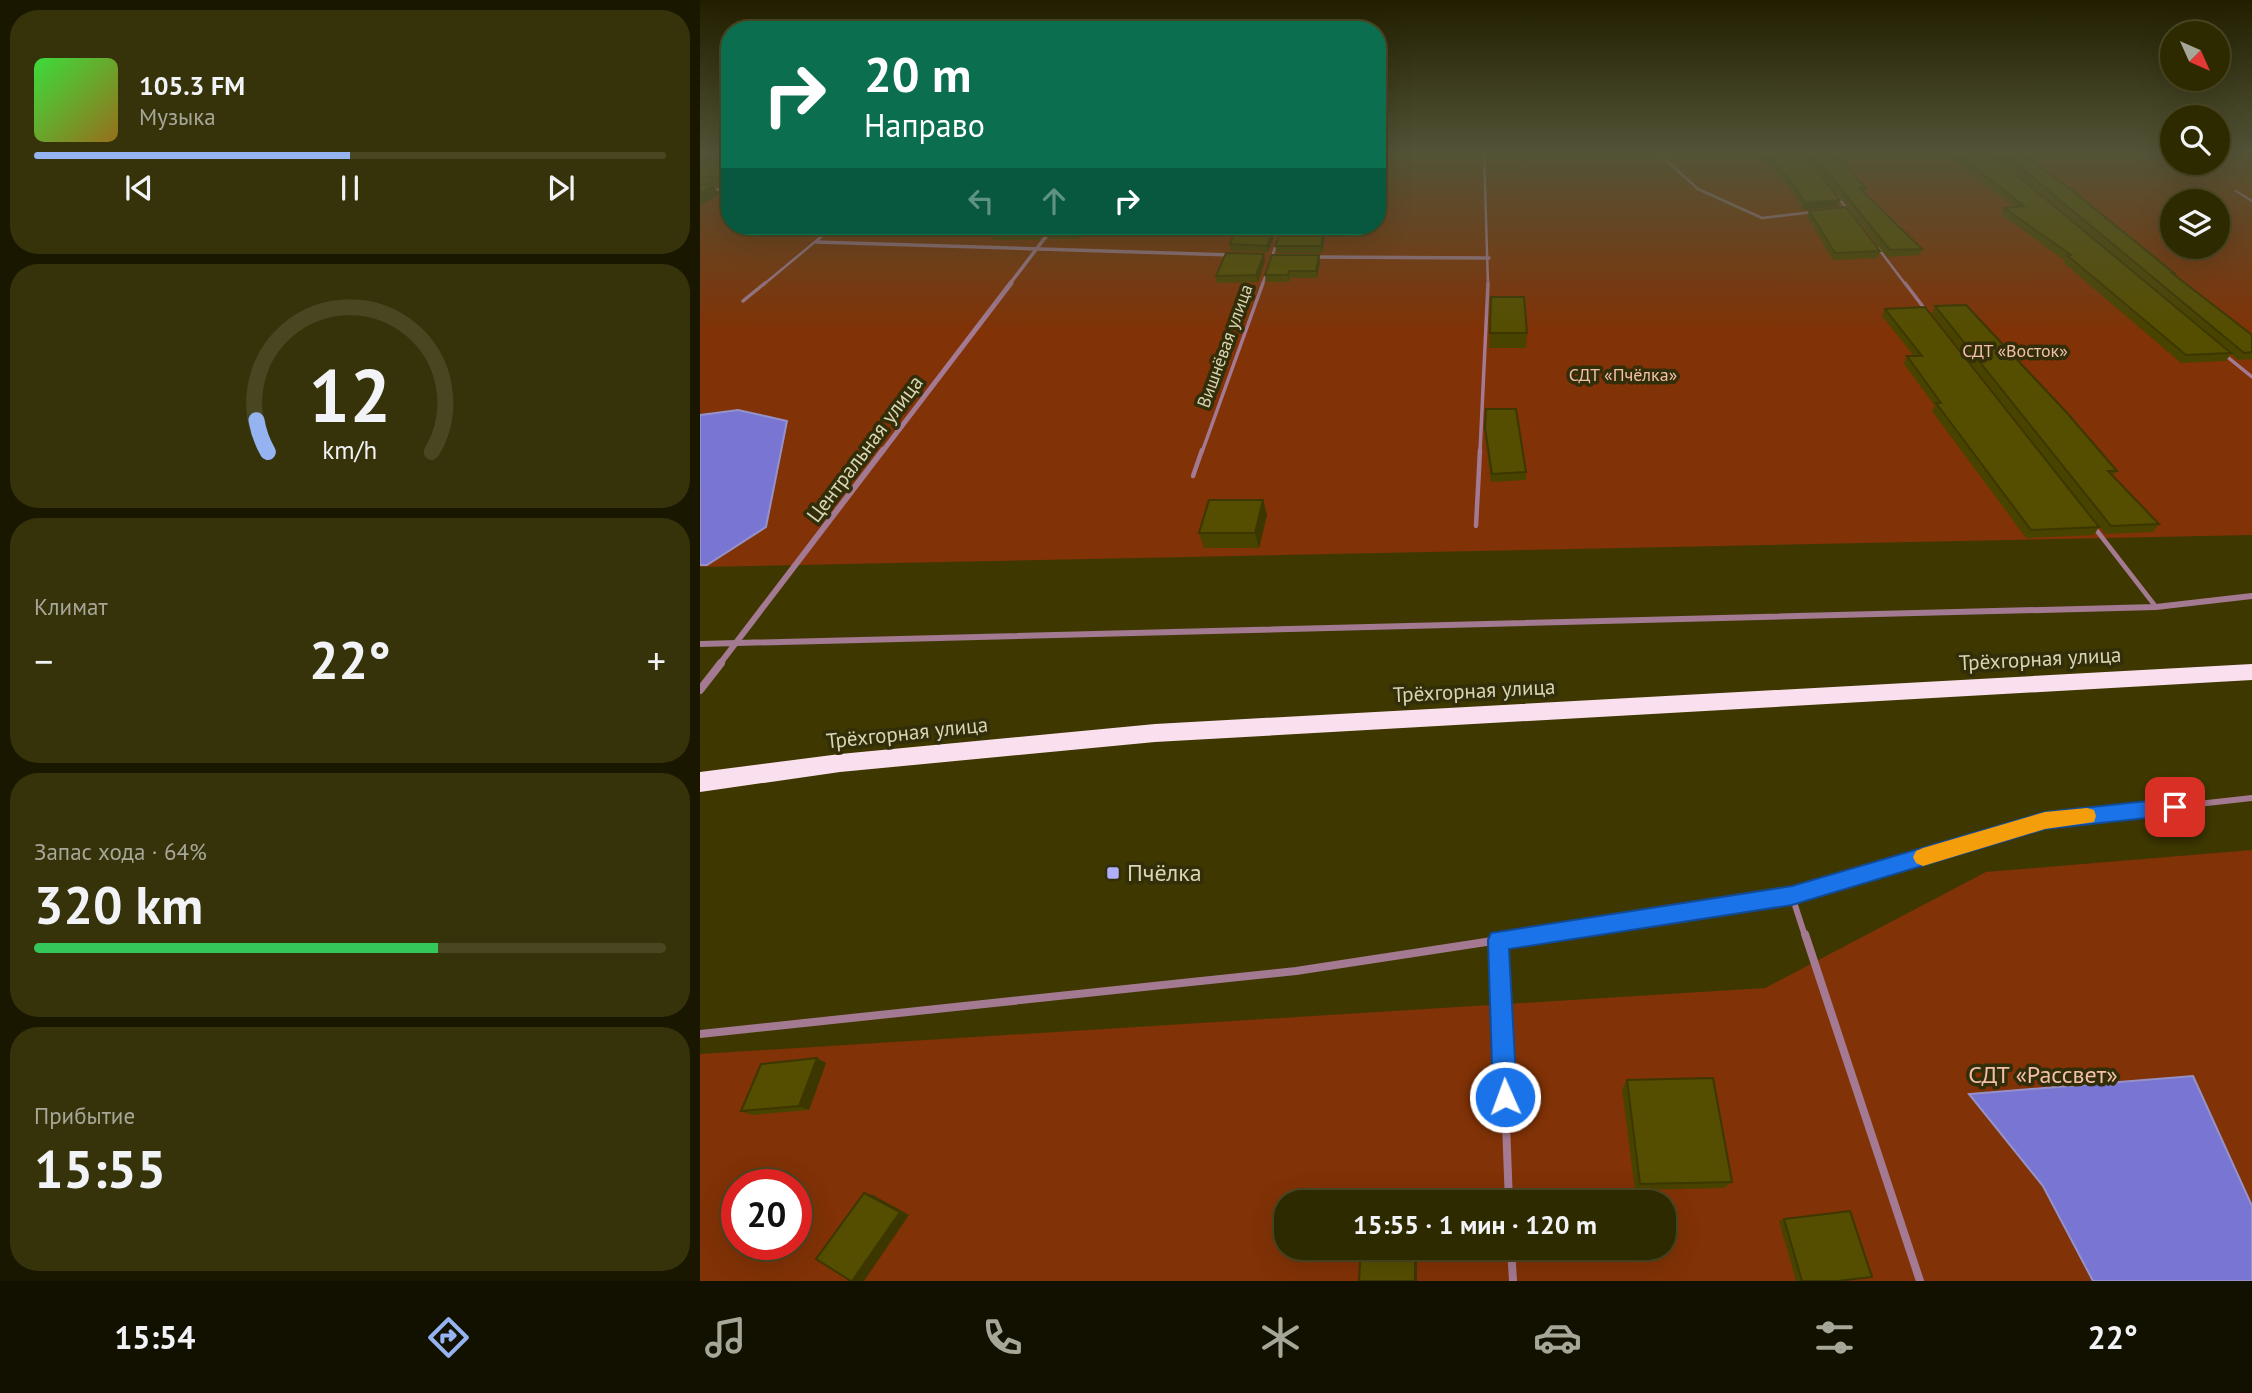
<!DOCTYPE html>
<html lang="ru">
<meta charset="utf-8">
<style>
:root{--surface:#2e2a00;--page:#36320a;--text:#f1f3f6;--muted:#a7a799;--line:#494622;--accent:#95b2f1}
body{margin:0;font-family:"PT Sans",sans-serif;background:var(--page);color:var(--text);height:100vh;display:flex;flex-direction:column;font-size:26px;white-space:nowrap}
*{box-sizing:border-box;margin:0}
p{font-size:23px;color:var(--muted)}
.icon{flex:none;width:38px;height:38px;fill:none;stroke:currentColor;stroke-width:2;stroke-linecap:round;stroke-linejoin:round}
.map{position:relative;flex:1;overflow:hidden}
.side{display:flex;flex-direction:column;gap:10px;padding:10px;background:#191700;width:700px}
.side>*{flex:none}
.guide{position:absolute;left:21px;top:21px;width:665px;height:214px;border-radius:28px;box-shadow:0 7px 28px #0002,0 0 0 2px var(--line);background:#0b6e4f;color:#fff;overflow:hidden}
.needle{width:46px;rotate:135deg}
.controls{position:absolute;left:1460px;top:21px;display:grid;gap:14px}
.controls a{display:grid;place-items:center;width:70px;height:70px;border-radius:50%;background:var(--surface);box-shadow:0 7px 28px #0002,0 0 0 2px var(--line);font-size:35px}
.speed{position:absolute;left:21px;top:1169px;display:flex;gap:14px;font-size:35px;font-weight:700;text-align:center}
.speed>*{display:grid;place-content:center;width:91px;height:91px;border-radius:50%;background:var(--surface);box-shadow:0 7px 28px #0002,0 0 0 2px var(--line);line-height:1}
.speed .limit{border:10px solid #d22;background:#fff;color:#111}
.pin{position:absolute;display:grid;place-items:center;width:60px;height:60px;color:#fff;margin:-30px;border-radius:14px;box-shadow:0 4px 10px #0006}
.me{position:absolute;width:77px;margin:-38px;rotate:358deg;stroke-linejoin:round;filter:drop-shadow(0 0 5px #0008)}
.turn{display:flex;align-items:center;gap:24px;height:147px;padding:0 28px;font-size:32px}
.turn .icon{width:91px;height:91px;stroke-width:2.5}
.turn b{display:block;font-size:49px;line-height:60px}
.lanes{display:flex;align-items:center;height:66px;padding:0 28px;background:#0003;justify-content:center;gap:35px;direction:ltr}
.lanes .off{opacity:.35}
.big{font-size:52px;font-weight:700;line-height:1.1}
.side .widget{flex:1;display:flex;flex-direction:column;justify-content:center;gap:10px;min-width:0;padding:0 24px;border-radius:28px;background:var(--page)}
.side .dial{align-items:center;gap:0}
.dial svg{height:182px;overflow:visible;fill:none;stroke:var(--line);stroke-width:7;stroke-linecap:round;text-anchor:middle}
.dial text{fill:var(--text);stroke:none}
.song{display:flex;align-items:center;gap:21px}
.cover{width:84px;height:84px;border-radius:10px;background:linear-gradient(135deg,hsl(120 70% 55%),hsl(40 70% 35%))}
.played{height:7px;border-radius:4px;background:linear-gradient(90deg,var(--accent) 50%,var(--line) 50%)}
.keys{display:flex;justify-content:space-around;direction:ltr}
.heat{display:flex;justify-content:space-between;align-items:center;font-size:38px;direction:ltr}
.charge{height:10px;border-radius:5px;background:linear-gradient(90deg,#34c759 64%,var(--line) 0)}
.trip{position:absolute;left:574px;top:1190px;width:402px;height:70px;border-radius:28px;background:var(--surface);box-shadow:0 7px 28px #0002,0 0 0 2px var(--line);font-weight:700;line-height:70px;text-align:center}
.tab-bar{display:flex;height:112px;justify-content:space-around;align-items:center;background:#121100;color:var(--muted)}
.tab-bar .icon{width:49px;height:49px}
.tab-bar .active{color:var(--accent)}
.tab-bar b{font-size:32px;color:var(--text)}
main{display:flex;flex:1;min-height:0}
.map>svg:first-child{display:block}
</style>
<main>
<section class="side">
<div class="widget">
<div class="song"><i class="cover"></i><div><b>105.3 FM</b><p>Музыка</p></div></div>
<div class="played"></div>
<div class="keys"><svg class="icon" aria-label="previous" viewBox="0 0 24 24"><path d="M18 5L8 12l10 7zM5 5v14"/></svg><svg class="icon" aria-label="pause" viewBox="0 0 24 24"><path d="M8 5v14M16 5v14"/></svg><svg class="icon" aria-label="next" viewBox="0 0 24 24"><path d="M6 5l10 7-10 7zM19 5v14"/></svg></div>
</div>
<div class="widget dial"><svg viewBox="0 0 100 80">
<path d="M14 69A42 42 0 1 1 86 69"/>
<path d="M14 69A42 42 0 0 1 9 55" stroke="#95b2f1"/>
<text x="50" y="56" font-size="32" font-weight="700">12</text>
<text x="50" y="72" font-size="11">km/h</text>
</svg></div>
<div class="widget"><p>Климат</p>
<div class="heat"><a>−</a><b class="big">22°</b><a>+</a></div>
</div>
<div class="widget"><p>Запас хода · 64%</p><b class="big">320 km</b><div class="charge"></div></div>
<div class="widget"><p>Прибытие</p><b class="big">15:55</b></div>
</section>
<div class="map">
<svg width="1552" height="1281" viewBox="0 0 1552 1281">
<rect width="100%" height="100%" fill="#3e3800"/>
<g fill="#813206" fill-rule="evenodd">
<path d="M0 152H30V226H677V152H1472V163H1517V152H1552V535L0 567ZM1472 201H1517V247H1472Z"/>
<path d="M1552 850V1281H0V1054L1065 988 1286 872ZM37 1185H96V1244H37ZM586 1202H964V1248H586Z"/>
</g>
<g fill="#7975d2" stroke="#9692c9" stroke-width="2">
<polygon points="38,410 87,421 66,527 7,565 0,565 0,415"/>
<polygon points="1493,1076 1552,1206 1552,1281 1393,1281 1343,1186 1269,1094"/>
</g>
<g fill="none" stroke-linecap="round" stroke-linejoin="round">
<g stroke="#a47a92" stroke-width="2.5">
<polyline points="784,152 788,285"/>
<polyline points="957,152 998,189 1062,218 1113,212"/>
<polyline points="0,189 30,190"/>
<polyline points="1536,191 1552,201"/>
<polyline points="1137,196 1154,218"/>
<polyline points="1178,248 1206,285"/>
<polyline points="571,260 582,226"/>
<polyline points="63,285 134,226"/>
<polyline points="562,285 567,272"/>
</g>
<g stroke="#a47a92" stroke-width="3.5">
<polyline points="1205,283 1227,312"/>
<polyline points="43,301 65,283"/>
<polyline points="1525,355 1552,377"/>
<polyline points="502,452 563,283"/>
<polyline points="780,452 788,283"/>
</g>
<g stroke="#a47a92" stroke-width="4.5">
<polyline points="493,476 502,450"/>
<polyline points="776,526 780,450"/>
<polyline points="1394,527 1456,607"/>
</g>
<g stroke="#a47a92" stroke-width="6">
<polyline points="1092,896 1105,936"/>
<polyline points="826,936 1092,896 1345,821 1552,798"/>
</g>
<g stroke="#a47a92" stroke-width="8">
<polyline points="1105,934 1220,1281"/>
<polyline points="799,940 809,1202"/>
<polyline points="0,1034 596,971 838,934"/>
<polyline points="811,1248 813,1281"/>
</g>
<g stroke="#a47a92" stroke-width="3.5">
<polyline points="116,242 533,255"/>
<polyline points="612,257 789,258"/>
<polyline points="309,285 354,226"/>
</g>
<polyline stroke="#a47a92" stroke-width="5" points="182,452 311,283"/>
<g stroke="#a47a92" stroke-width="6">
<polyline points="0,644 1456,607 1552,596"/>
<polyline points="19,665 183,450"/>
</g>
<polyline stroke="#a47a92" stroke-width="8" points="0,690 21,663"/>
<polygon fill="#fae0ef" fill-rule="evenodd" points="1552,664 1552,680 455,742 140,772 0,792 0,772 140,754 455,724"/>
</g>
<g fill="#494300">
<polygon points="0,152 30,152 30,186 13,186 19,194 0,206"/>
<polygon points="1057,152 1103,152 1140,200 1138,206 1103,210 1094,194 1069,165 1065,165"/>
<polygon points="1105,152 1132,152 1166,188 1164,193 1222,249 1220,255 1187,257"/>
<polygon points="1244,152 1289,152 1487,317 1292,152 1318,152 1474,273 1473,274 1552,335 1552,359 1538,360 1531,354 1526,361 1481,363 1364,263 1365,261 1301,214 1304,208 1314,207"/>
<polygon points="1109,211 1180,251 1178,258 1133,260 1107,217"/>
<polygon points="280,226 388,226 379,239 349,239 346,231 338,240 297,240 293,239 290,232 283,232"/>
<polygon points="578,226 568,252 531,251 530,244 533,236 524,236 523,229"/>
<polygon points="583,226 627,226 622,253 577,253 575,246"/>
<polygon points="564,254 565,261 558,282 517,283 516,276"/>
<polygon points="619,255 620,262 617,278 590,278 589,282 566,282 565,275"/>
<polygon points="791,297 827,333 826,348 789,348"/>
<polygon points="1235,306 1417,471 1413,476 1459,524 1453,532 1405,534 1232,314"/>
<polygon points="1185,309 1399,527 1394,535 1326,538 1232,411 1235,406 1204,364 1207,356 1214,356 1182,316"/>
<polygon points="786,409 826,472 826,480 791,482 785,435"/>
<polygon points="563,500 567,515 559,548 504,548 499,533"/>
<polygon points="126,1063 109,1110 52,1115 41,1111"/>
<polygon points="927,1080 1032,1182 1024,1188 935,1190 922,1089"/>
<polygon points="1084,1219 1172,1277 1143,1281 1096,1281 1079,1221"/>
</g>
<g fill="#3c3700">
<polygon points="8,152 27,152 0,168 0,157"/>
<polygon points="30,174 30,186 24,177"/>
<polygon points="13,185 19,194 0,206 0,193"/>
<polygon points="1140,200 1138,206 1103,210 1105,203"/>
<polygon points="338,226 350,226 338,240 334,230"/>
<polygon points="378,226 388,226 379,239 375,230"/>
<polygon points="574,226 578,226 568,252 567,246"/>
<polygon points="625,226 627,226 622,253 621,246"/>
<polygon points="564,254 565,261 558,282 556,275"/>
<polygon points="619,255 620,262 617,278 616,271"/>
<polygon points="563,500 567,515 559,548 555,533"/>
<polygon points="117,1058 126,1063 109,1110 99,1106"/>
<polygon points="164,1193 173,1195 209,1215 164,1281 152,1281"/>
<rect x="715" y="1248" width="2" height="33"/>
</g>
<g fill="#554e00" stroke="#3c3700" stroke-width="2">
<polygon points="0,152 8,152 0,157"/>
<polygon points="23,152 30,152 30,174 24,177 0,177 0,166"/>
<polygon points="1063,152 1103,152 1140,200 1105,203 1095,187 1071,159 1067,159"/>
<polygon points="1111,152 1132,152 1166,188 1159,188 1222,249 1190,250"/>
<polygon points="1254,152 1289,152 1531,353 1486,355 1368,256 1371,255 1304,208 1324,206"/>
<polygon points="1302,152 1318,152 1369,188 1474,273 1472,273 1552,335 1552,352 1544,353"/>
<polygon points="0,184 13,185 0,193"/>
<polygon points="1146,207 1180,251 1135,253 1109,211"/>
<polygon points="292,226 338,226 334,230 293,230 289,229"/>
<polygon points="349,226 378,226 375,230 346,230"/>
<polygon points="524,226 574,226 567,246 530,244 536,229 523,229"/>
<polygon points="583,226 625,226 621,246 575,246"/>
<polygon points="526,253 564,254 556,275 516,276"/>
<polygon points="572,255 619,255 616,271 589,271 588,275 565,275"/>
<polygon points="791,297 824,297 827,333 790,333"/>
<polygon points="1266,305 1368,414 1417,471 1408,471 1459,524 1411,526 1235,306"/>
<polygon points="1225,307 1399,527 1331,530 1236,403 1241,403 1207,356 1222,356 1185,309"/>
<polygon points="786,409 816,409 826,472 792,474 785,428"/>
<polygon points="509,500 563,500 555,533 499,533"/>
<polygon points="117,1058 99,1106 41,1111 61,1064"/>
<polygon points="1013,1078 1032,1182 940,1184 927,1080"/>
<polygon points="164,1193 200,1212 152,1281 151,1281 116,1259"/>
<polygon points="1150,1211 1172,1277 1137,1281 1102,1281 1084,1219"/>
<polygon points="661,1248 715,1248 715,1281 659,1281"/>
</g>
<linearGradient id="sky" x2="0" y2="1"><stop stop-color="#221f00"/><stop offset="0.46" stop-color="#525337"/><stop offset="1" stop-color="#525337" stop-opacity="0"/></linearGradient>
<rect width="1552" height="332" fill="url(#sky)"/>
<polygon fill="#1a73e8" stroke="#114b97" stroke-width="2" points="1475,798 1481,801 1484,807 1481,813 1475,815 1345,829 1092,905 809,949 817,1097 813,1106 805,1109 797,1106 793,1097 788,940 791,933 1092,886 1345,812"/>
<polygon fill="#f59e0b" points="1387,808 1394,810 1396,816 1394,822 1345,829 1223,866 1216,863 1213,857 1216,851 1223,848 1345,812"/>
<rect fill="#aeaefa" stroke="#322e09" stroke-width="2.5" x="406" y="866" width="14" height="14" rx="3.5"/>
<g text-anchor="middle" stroke-width="7" stroke-linejoin="round" paint-order="stroke">
<g font-size="18" fill="#d8d5b4" stroke="#322e09">
<text transform="translate(525 346) rotate(-70)" y="6">Вишнёвая улица</text>
</g>
<g font-size="18" fill="#f3bfa9" stroke="#322e09">
<text x="1315" y="357">СДТ «Восток»</text>
<text x="923" y="381">СДТ «Пчёлка»</text>
</g>
<g font-size="21" fill="#d8d5b4" stroke="#322e09">
<text transform="translate(165 449) rotate(-53)" y="7">Центральная улица</text>
<text transform="translate(1340 659) rotate(-3)" y="7">Трёхгорная улица</text>
<text transform="translate(774 691) rotate(-3)" y="7">Трёхгорная улица</text>
<text transform="translate(207 733) rotate(-6)" y="7">Трёхгорная улица</text>
</g>
<g font-size="24" fill="#d8d5b4" stroke="#322e09" text-anchor="start">
<text x="427" y="881">Пчёлка</text>
</g>
<g font-size="24" fill="#f3bfa9" stroke="#322e09">
<text x="1343" y="1083">СДТ «Рассвет»</text>
</g>
</g>
</svg>
<div class="controls">
<a><svg class="needle" viewBox="-14 -14 28 28"><path d="M0-13l5 13h-10z" fill="#e53935"/><path d="M0 13l5-13h-10z" fill="#a7a799"/></svg></a>
<a><svg class="icon" aria-label="search" viewBox="0 0 24 24"><circle cx="10" cy="10" r="6"/><path d="M15 15l6 6"/></svg></a>
<a><svg class="icon" aria-label="layers" viewBox="0 0 24 24"><path d="M12 4l9 5-9 5-9-5zM3 14l9 5 9-5"/></svg></a>
</div>
<div class="speed"><div class="limit">20</div></div>
<div class="pin" style="left:1475px;top:807px;background:#d93025"><svg class="icon" aria-label="arrive" viewBox="0 0 24 24"><path d="M6 21V4h12l-3 4 3 4H6"/></svg></div>
<svg class="me" style="left:805px;top:1097px" viewBox="-20 -20 40 40"><circle r="17" fill="#1a73e8" stroke="#fff" stroke-width="3"/><path d="M0-11L8 9 0 5-8 9z" fill="#fff"/></svg>
<div class="trip">15:55 · 1 мин · 120 m</div>
<div class="guide">
<div class="turn"><svg class="icon" aria-label="right" viewBox="0 0 24 24"><path d="M7 20v-9h11M14 6l5 5-5 5"/></svg><div><b>20 m</b>Направо</div></div>
<div class="lanes"><svg class="icon off" aria-label="left" viewBox="0 0 24 24"><path d="M17 20v-9H6M10 6l-5 5 5 5"/></svg><svg class="icon off" aria-label="ahead" viewBox="0 0 24 24"><path d="M12 20V5M6 11l6-6 6 6"/></svg><svg class="icon" aria-label="right" viewBox="0 0 24 24"><path d="M7 20v-9h11M14 6l5 5-5 5"/></svg></div>
</div>
</div>
</main>
<nav class="tab-bar">
<b>15:54</b>
<svg class="icon active" aria-label="directions" viewBox="0 0 24 24"><path d="M12 3l9 9-9 9-9-9zM9 14v-3h6M13 9l2 2-2 2"/></svg>
<svg class="icon" aria-label="music" viewBox="0 0 24 24"><path d="M9 18V5l10-2v13"/><circle cx="6" cy="18" r="3"/><circle cx="16" cy="16" r="3"/></svg>
<svg class="icon" aria-label="phone" viewBox="0 0 24 24"><path d="M5 4h4l2 5-3 2q2 4 5 5l2-3 5 2v4C11 20 4 13 5 4z"/></svg>
<svg class="icon" aria-label="climate" viewBox="0 0 24 24"><path d="M12 3v18M4 7l16 10M4 17L20 7"/></svg>
<svg class="icon" aria-label="car" viewBox="0 0 24 24"><path d="M5 17H2v-5l4-1 3-4h7l3 4 3 1v5h-3M9 17h6M6 11h13"/><circle cx="7" cy="17" r="2"/><circle cx="17" cy="17" r="2"/></svg>
<svg class="icon" aria-label="filters" viewBox="0 0 24 24"><path d="M4 7h16M4 17h16"/><circle cx="9" cy="7" r="2"/><circle cx="15" cy="17" r="2"/></svg>
<b>22°</b>
</nav>
